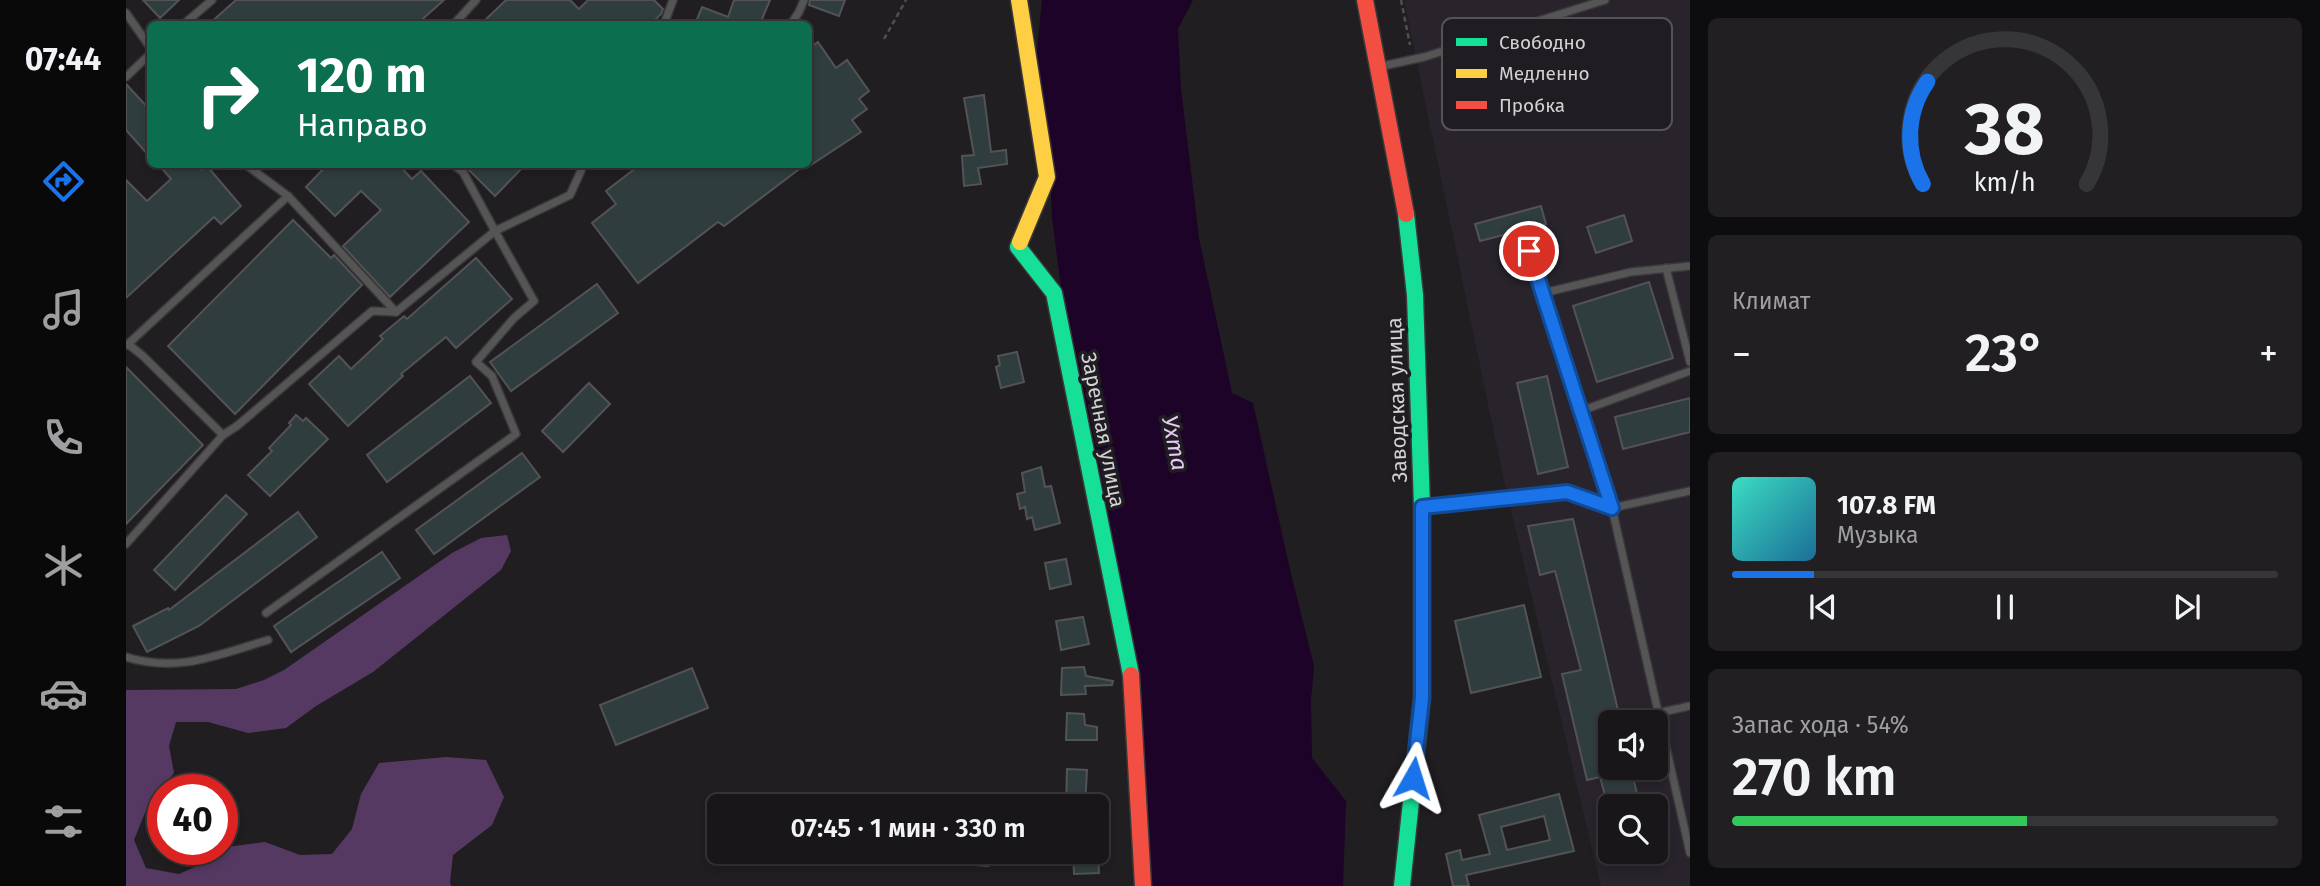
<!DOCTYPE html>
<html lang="ru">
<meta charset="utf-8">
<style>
:root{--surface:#181619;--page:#211f22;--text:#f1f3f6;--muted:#9f9fa2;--line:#363538;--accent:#1a73e8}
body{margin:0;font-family:"Fira Sans",sans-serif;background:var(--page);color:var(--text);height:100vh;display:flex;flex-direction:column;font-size:26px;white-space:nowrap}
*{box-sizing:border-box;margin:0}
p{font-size:23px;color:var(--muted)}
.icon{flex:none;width:38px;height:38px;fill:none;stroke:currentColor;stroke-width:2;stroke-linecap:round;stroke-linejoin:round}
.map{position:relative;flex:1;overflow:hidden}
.drawer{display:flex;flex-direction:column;gap:18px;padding:18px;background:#0d0c0e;width:630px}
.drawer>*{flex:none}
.hud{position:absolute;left:21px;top:21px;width:665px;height:147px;border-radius:10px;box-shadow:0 4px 10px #0003,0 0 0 2px var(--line);background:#0b6e4f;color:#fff;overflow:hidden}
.controls{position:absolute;left:1472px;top:710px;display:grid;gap:14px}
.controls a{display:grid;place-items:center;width:70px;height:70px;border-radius:10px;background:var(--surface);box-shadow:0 4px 10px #0003,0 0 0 2px var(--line);font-size:35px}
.speed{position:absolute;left:21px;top:774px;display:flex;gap:14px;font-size:35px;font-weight:700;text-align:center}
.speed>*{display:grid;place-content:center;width:91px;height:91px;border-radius:50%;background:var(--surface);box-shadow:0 4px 10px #0003,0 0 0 2px var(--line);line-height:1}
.speed .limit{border:10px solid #d22;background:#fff;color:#111}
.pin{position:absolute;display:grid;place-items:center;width:60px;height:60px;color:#fff;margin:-30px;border:4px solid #fff;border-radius:50%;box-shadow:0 2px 7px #0007}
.me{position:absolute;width:77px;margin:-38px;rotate:6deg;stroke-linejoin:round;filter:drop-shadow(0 0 5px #0008)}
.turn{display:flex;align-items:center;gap:24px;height:147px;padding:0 35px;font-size:32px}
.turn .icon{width:91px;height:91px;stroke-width:2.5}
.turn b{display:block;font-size:49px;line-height:60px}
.big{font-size:52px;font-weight:600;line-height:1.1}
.drawer .tile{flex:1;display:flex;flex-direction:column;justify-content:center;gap:10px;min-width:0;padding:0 24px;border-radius:10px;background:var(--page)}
.drawer .dial{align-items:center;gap:0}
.dial svg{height:182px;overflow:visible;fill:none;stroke:var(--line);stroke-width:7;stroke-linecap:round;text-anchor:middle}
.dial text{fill:var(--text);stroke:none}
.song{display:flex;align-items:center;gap:21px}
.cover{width:84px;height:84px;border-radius:10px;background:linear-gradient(135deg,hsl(170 70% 55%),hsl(200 70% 35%))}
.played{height:7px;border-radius:4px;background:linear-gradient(90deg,var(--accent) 15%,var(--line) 15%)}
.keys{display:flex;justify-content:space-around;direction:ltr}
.heat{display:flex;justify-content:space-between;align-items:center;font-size:38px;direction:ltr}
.charge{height:10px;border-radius:5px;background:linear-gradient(90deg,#34c759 54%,var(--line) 0)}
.trip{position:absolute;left:581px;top:794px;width:402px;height:70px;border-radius:10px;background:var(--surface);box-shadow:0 4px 10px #0003,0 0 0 2px var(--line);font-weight:600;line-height:70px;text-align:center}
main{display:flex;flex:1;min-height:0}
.tabs{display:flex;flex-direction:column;width:126px;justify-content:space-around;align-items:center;background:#0a090a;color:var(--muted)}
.tabs .icon{width:49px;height:49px}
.tabs .selected{color:var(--accent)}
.tabs b{font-size:32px;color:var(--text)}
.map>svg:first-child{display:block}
</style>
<main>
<nav class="tabs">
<b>07:44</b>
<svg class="icon selected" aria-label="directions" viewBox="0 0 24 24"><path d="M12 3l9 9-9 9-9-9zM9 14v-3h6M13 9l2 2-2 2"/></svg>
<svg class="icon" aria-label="music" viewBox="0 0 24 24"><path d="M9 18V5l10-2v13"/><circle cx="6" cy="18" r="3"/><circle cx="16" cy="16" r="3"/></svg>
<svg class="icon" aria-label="phone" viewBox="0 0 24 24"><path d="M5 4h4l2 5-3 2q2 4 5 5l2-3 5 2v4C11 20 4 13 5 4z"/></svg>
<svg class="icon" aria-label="climate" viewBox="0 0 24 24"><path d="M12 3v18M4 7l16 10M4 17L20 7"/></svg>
<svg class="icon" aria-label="car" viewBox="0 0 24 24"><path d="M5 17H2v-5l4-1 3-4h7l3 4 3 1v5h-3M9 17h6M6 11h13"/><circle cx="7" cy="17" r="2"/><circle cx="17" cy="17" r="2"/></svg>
<svg class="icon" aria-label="filters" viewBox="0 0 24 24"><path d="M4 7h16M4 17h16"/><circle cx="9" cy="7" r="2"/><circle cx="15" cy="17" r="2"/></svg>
</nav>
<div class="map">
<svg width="1564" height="886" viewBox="0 0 1564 886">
<rect width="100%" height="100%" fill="#201e21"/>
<path fill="#29232b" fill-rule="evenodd" d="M1278 0H1564V886H1475L1378 481ZM1484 723H1530V768H1484ZM1484 807H1530V852H1484Z"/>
<polygon fill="#553962" points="381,535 385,551 375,570 247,672 190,706 160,728 122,733 82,722 50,722 43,746 48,773 23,803 8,840 20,868 53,874 82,861 100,847 139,842 174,855 206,854 226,829 235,794 253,763 320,757 360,760 378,797 366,825 327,855 324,882 325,886 0,886 0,690 110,689 138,680 158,670 326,553 355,538"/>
<polygon fill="#1d0327" points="916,0 1067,0 1052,29 1055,88 1073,238 1106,393 1127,403 1165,574 1188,666 1185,700 1186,758 1220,801 1217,886 1023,886 1014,755 936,295 926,218 923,149 910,62"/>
<g fill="#303d3f" stroke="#535355" stroke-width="2" fill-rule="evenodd">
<polygon points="17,0 53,0 34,18"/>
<polygon points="110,0 318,0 291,24 83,24"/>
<polygon points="380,0 444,0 453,9 462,0 528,0 537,9 535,14 525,24 355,24"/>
<polygon points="608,0 644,0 634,24 569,24 576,7 602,17"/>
<polygon points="684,0 719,0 713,16 683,5"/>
<polygon points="692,42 710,68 721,60 743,91 733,99 741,109 726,120 735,132 682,167 682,49"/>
<polygon points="0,84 24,110 24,157 0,130"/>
<polygon points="858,95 865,152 880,150 881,164 852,168 855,184 838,186 836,156 848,155 838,98"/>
<polygon points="32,164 71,164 76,170 81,166 115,206 95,224 88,217 0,298 0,180 21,201 45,179"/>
<polygon points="202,164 272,164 286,179 295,171 343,222 264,297 217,246 255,210 235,191 209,216 180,187"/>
<polygon points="337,164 400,164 369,196"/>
<polygon points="515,164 680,164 598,226 592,222 512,283 466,223 490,204 480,191"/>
<polygon points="1415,206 1420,224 1354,241 1349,224"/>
<polygon points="1498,215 1506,241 1470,253 1461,227"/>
<polygon points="167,220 205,258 208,255 236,285 109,414 42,346"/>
<polygon points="350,258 386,299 330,348 320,337 275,374 277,376 222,426 183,384 213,356 225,369 257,339 254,336 278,316 281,319"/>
<polygon points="1523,282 1547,358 1471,382 1447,306"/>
<polygon points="471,284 492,313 385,391 364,362"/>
<polygon points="891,352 898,382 875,388 870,367 874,365 872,356"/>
<polygon points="0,367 77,445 0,524"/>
<polygon points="344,376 365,403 261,482 241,455"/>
<polygon points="1421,376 1442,467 1412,474 1391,383"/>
<polygon points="463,383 484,404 437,452 416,431"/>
<polygon points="1564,398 1564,432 1497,449 1489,417"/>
<polygon points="170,415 177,421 180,418 202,439 144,496 122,475 146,451 143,448 165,425 163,423"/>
<polygon points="396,453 414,477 308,554 290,530"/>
<polygon points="915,467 919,487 925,486 934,523 909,530 906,517 901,519 899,507 894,509 891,494 899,492 896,473"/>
<polygon points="100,495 121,514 49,590 28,570"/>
<polygon points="172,512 191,537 73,626 21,652 7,626 42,608 43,610"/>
<polygon points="1447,519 1495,723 1484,723 1484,768 1505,768 1514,807 1482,807 1474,777 1461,780 1436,674 1455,670 1429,571 1414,575 1402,526"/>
<polygon points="256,552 274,578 165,652 148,626"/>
<polygon points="940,559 945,584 924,589 919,563"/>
<polygon points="1398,605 1415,677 1345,693 1329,621"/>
<polygon points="957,617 963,644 935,650 930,621"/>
<polygon points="958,667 960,676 987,681 986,685 959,686 960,694 935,695 936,668"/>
<polygon points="566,668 582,708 490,745 474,705"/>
<polygon points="941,713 958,714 959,725 971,727 971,740 940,740"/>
<polygon points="941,769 961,770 959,807 940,807"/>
<path d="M1433 794 1448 851 1340 875 1343 886H1327L1320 854 1334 850 1336 860 1364 854 1353 815ZM1418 816 1424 840 1381 850 1375 827Z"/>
<polygon points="835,852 863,852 862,866 834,864"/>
<polygon points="947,852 972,852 973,873 948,874"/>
</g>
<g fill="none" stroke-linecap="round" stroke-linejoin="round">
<g stroke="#3a383a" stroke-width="10">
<g id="lane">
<polyline points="0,13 24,47"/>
<polyline points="58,24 86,0"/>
<polyline points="328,24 350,0"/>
<polyline points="538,24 547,0"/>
<polyline points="665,24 673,12 678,0"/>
<polyline points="1252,67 1298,57 1479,0"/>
<polyline points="0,77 24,54"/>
<polyline points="119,164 162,196 270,312 369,231 337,172 326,164"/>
<polyline points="1403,251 1486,508 1564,853"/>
<polyline points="1540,268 1564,362"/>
<polyline points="1417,293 1505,272 1564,266"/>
<polyline points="1,345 162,196"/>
<polyline points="1455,411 1564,371"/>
<polyline points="97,435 111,426 246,311 270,312"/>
<polyline points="1297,507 1441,492 1486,508 1564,491"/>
<polyline points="0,544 97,435 17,356 2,344"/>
<polyline points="140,613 390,434 366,376 350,362 388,318 408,301 369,231 444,195 458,164"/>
<path d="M0 657C53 673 91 655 142 640"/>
<polyline points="1532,713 1564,706"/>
</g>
</g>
<g stroke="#3a383a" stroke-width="19">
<g id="fast">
<polyline points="894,242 892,247 928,293 1005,675"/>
<polyline points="1276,886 1296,698 1296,507 1289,295 1280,214"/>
</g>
</g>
<g stroke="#3a383a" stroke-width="19">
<polyline id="slow" points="893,0 921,177 894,242"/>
</g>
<g stroke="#3a383a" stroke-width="19">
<g id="jam">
<polyline points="1239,0 1280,214"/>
<polyline points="1005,675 1017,886"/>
</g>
</g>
<g stroke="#504f51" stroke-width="2.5" stroke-dasharray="5 3.5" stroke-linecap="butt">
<polyline points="1275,0 1284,45"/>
<polyline points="758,39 780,0"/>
</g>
<use href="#lane" stroke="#565556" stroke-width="7"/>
<use href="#fast" stroke="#16e098" stroke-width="16"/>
<use href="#slow" stroke="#ffcf43" stroke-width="16"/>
<use href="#jam" stroke="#f24e42" stroke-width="16"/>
</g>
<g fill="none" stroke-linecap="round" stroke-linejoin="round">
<g stroke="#114b97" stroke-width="18">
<polyline id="route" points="1287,778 1296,698 1296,507 1441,492 1486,508 1403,251"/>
</g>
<use href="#route" stroke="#1a73e8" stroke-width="12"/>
</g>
<g text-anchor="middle" stroke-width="7" stroke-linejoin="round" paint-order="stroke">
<g font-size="21" fill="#d3d1d4" stroke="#201d22">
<text transform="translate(1271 400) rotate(-92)" y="7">Заводская улица</text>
<text transform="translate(977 430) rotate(79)" y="7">Заречная улица</text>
</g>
<g font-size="23" font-style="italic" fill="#e8caf7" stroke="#201d22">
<text transform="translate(1049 443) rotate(79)" y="8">Ухта</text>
</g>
</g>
<rect x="1316" y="18" width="230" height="112" rx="10" fill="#201d22" stroke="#565357" stroke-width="2"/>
<rect x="1330" y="38" width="31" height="8" fill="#16e098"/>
<rect x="1330" y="69" width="31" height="9" fill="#ffcf43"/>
<rect x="1330" y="101" width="31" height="8" fill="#f24e42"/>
<g font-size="19" fill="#d3d1d4">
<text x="1373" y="49">Свободно</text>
<text x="1373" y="80">Медленно</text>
<text x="1373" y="112">Пробка</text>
</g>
</svg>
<div class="controls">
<a><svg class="icon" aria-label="sound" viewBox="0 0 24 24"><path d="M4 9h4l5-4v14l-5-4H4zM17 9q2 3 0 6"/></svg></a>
<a><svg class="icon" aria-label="search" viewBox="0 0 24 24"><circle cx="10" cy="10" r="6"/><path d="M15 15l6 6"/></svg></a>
</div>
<div class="speed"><div class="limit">40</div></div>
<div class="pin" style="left:1403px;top:251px;background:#d93025"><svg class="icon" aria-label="arrive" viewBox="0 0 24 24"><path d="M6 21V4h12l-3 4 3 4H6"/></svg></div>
<svg class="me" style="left:1287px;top:778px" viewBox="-20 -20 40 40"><path d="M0-17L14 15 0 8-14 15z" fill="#1a73e8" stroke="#fff" stroke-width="4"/></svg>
<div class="trip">07:45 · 1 мин · 330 m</div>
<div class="hud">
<div class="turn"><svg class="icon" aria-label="right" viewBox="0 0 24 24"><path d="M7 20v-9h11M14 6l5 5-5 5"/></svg><div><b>120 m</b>Направо</div></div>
</div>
</div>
<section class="drawer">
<div class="tile dial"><svg viewBox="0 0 100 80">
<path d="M14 69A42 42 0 1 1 86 69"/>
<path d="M14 69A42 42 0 0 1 16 24" stroke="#1a73e8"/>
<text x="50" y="56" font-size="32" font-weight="700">38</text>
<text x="50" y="72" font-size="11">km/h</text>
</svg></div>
<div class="tile"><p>Климат</p>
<div class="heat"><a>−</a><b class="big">23°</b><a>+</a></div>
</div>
<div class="tile">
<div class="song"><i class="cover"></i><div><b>107.8 FM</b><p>Музыка</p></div></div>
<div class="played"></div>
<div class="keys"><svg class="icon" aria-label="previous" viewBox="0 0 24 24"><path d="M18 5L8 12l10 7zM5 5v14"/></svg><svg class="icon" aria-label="pause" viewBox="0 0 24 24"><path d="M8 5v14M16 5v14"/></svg><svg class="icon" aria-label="next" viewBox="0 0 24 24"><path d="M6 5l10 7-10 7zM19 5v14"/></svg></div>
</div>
<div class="tile"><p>Запас хода · 54%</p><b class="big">270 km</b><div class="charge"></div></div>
</section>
</main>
